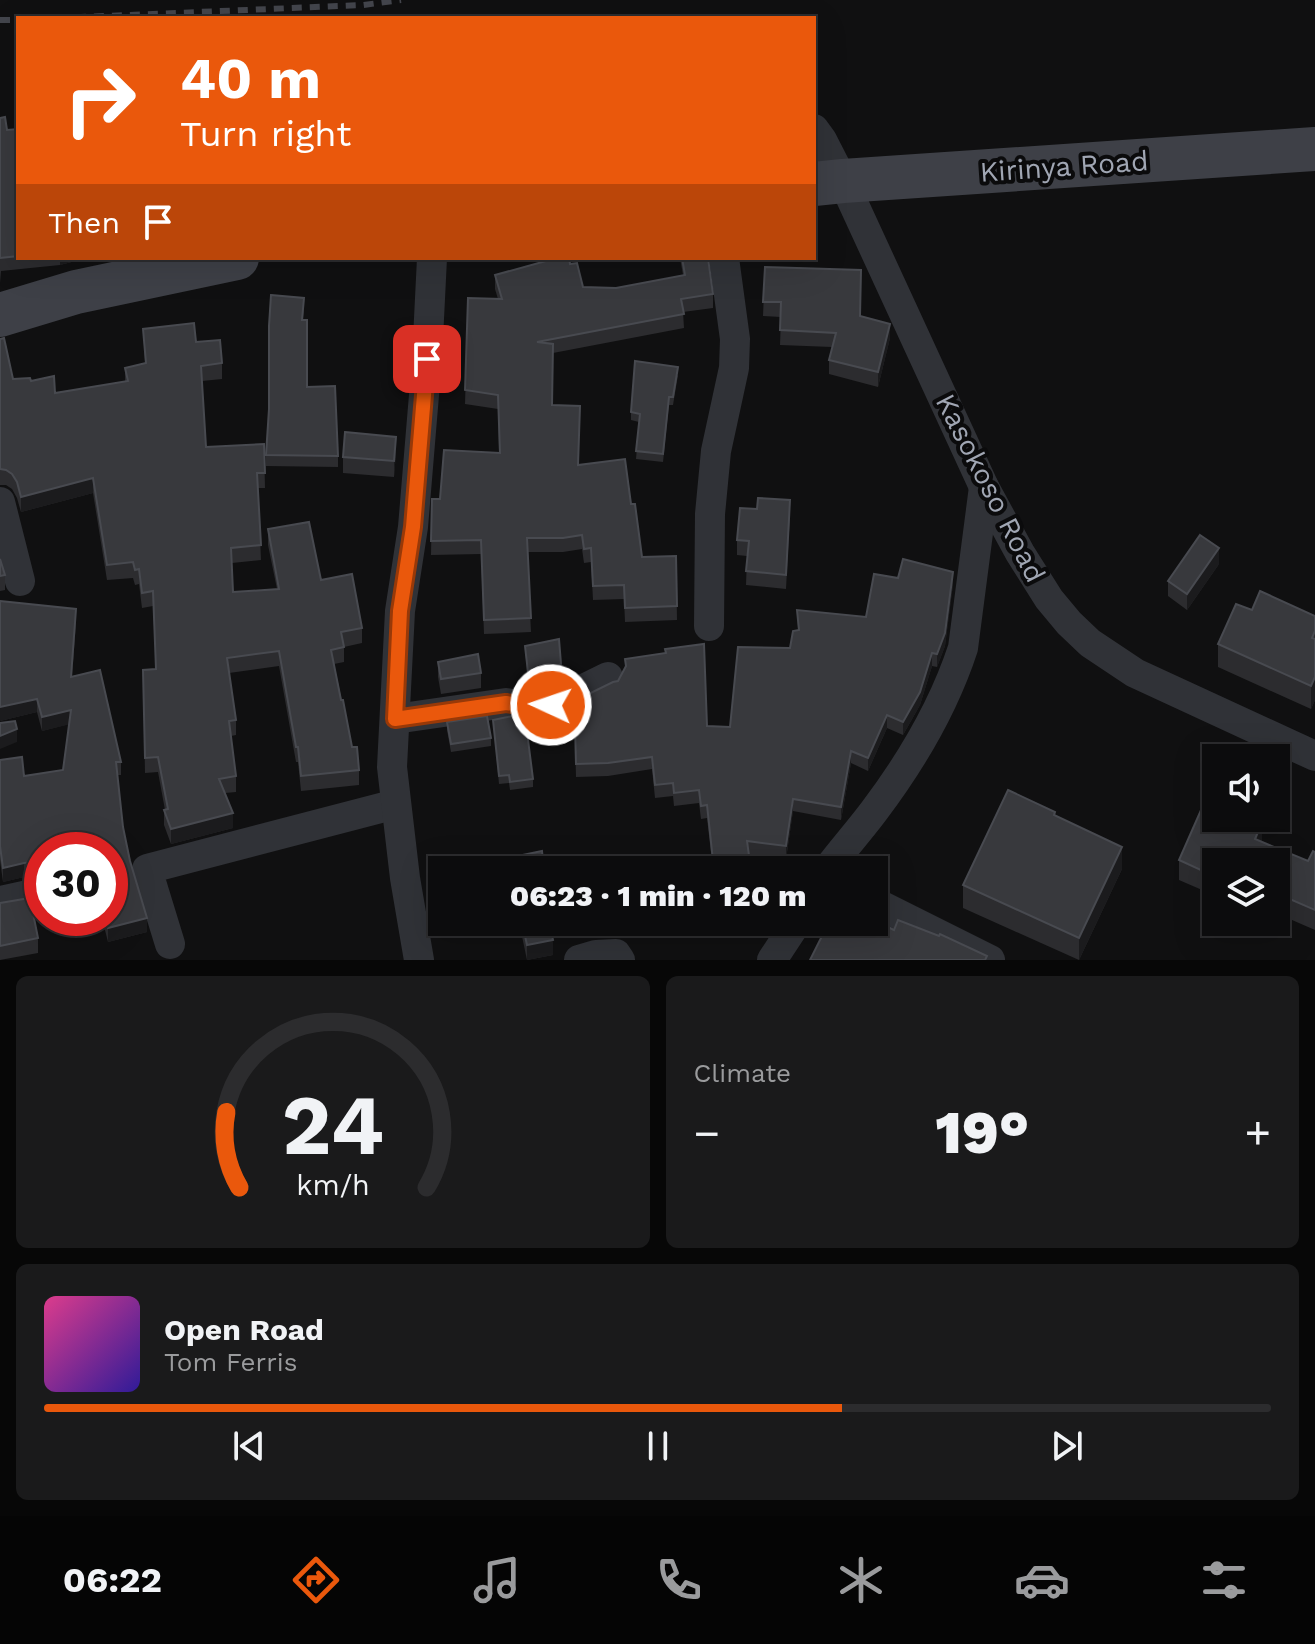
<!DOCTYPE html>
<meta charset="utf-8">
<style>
:root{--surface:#0c0c0d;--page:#1a1a1b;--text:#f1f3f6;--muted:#9a9b9d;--line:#2c2c2e;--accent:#ea580c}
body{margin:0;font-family:"Work Sans",sans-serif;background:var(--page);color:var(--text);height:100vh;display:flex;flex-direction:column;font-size:30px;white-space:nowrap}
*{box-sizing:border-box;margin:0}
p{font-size:26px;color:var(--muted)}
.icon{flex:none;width:44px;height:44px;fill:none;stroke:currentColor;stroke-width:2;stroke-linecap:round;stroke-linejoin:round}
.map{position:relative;height:960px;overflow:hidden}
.side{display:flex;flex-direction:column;gap:16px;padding:16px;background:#070707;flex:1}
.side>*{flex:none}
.hud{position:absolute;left:16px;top:16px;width:800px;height:244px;border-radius:0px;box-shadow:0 8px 32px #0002,0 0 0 2px var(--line);background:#ea580c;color:#fff;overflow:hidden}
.tools{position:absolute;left:1202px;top:744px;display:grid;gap:16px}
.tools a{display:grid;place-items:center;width:88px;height:88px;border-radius:0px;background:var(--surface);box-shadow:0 8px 32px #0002,0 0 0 2px var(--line);font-size:40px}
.speed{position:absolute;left:24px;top:832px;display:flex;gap:16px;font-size:40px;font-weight:700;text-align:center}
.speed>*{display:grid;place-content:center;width:104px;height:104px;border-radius:50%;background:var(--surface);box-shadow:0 8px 32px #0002,0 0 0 2px var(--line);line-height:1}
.speed .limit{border:12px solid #d22;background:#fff;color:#111}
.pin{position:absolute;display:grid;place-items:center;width:68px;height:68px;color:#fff;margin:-34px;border-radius:16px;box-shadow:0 4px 12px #0006}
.me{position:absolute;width:88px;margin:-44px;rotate:273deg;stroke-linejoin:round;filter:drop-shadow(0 0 6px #0008)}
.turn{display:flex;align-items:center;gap:28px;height:168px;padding:0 32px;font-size:36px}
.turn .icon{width:104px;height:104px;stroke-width:2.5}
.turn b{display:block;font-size:56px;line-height:68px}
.then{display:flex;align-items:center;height:76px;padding:0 32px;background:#0003;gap:16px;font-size:30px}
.big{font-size:60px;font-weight:800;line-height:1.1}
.side .card{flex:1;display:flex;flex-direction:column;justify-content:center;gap:12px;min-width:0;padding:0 28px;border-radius:12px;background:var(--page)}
.side .dial{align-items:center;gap:0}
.dial svg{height:208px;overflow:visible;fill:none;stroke:var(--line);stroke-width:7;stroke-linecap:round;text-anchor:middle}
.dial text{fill:var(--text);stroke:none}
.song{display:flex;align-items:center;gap:24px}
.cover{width:96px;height:96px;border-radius:12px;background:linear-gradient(135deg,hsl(330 70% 55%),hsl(250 70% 35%))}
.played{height:8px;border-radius:4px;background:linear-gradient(90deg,var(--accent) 65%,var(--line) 65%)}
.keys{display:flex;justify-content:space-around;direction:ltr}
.heat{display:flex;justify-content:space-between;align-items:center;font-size:44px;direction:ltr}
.side .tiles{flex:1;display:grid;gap:16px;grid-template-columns:1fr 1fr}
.card:last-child{grid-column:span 2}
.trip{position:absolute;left:428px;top:856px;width:460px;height:80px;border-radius:0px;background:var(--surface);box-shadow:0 8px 32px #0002,0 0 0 2px var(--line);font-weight:800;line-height:80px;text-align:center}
.tab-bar{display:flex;height:128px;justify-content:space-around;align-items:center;background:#050505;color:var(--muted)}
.tab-bar .icon{width:56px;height:56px}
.tab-bar .active{color:var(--accent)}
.tab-bar b{font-size:36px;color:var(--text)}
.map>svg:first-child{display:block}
</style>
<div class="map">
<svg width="1315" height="960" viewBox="0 0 1315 960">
<rect width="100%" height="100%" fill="#101011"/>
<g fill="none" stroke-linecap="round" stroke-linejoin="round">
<g stroke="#303237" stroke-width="30">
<polyline points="814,129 822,140 843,181 984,487 1020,553 1049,599 1069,623 1090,643 1135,673 1315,756"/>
<polyline points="0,502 20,581"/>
<polyline points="709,626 710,514 716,451 734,368 735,339 724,258"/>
<polyline points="395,719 506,703 533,707 551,705 608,677"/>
<path d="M827 870C842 850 859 831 874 811 911 762 944 706 963 648L984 487"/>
<polyline points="0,901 42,892"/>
<polyline points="874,902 990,960"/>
<polyline points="170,944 147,869 396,804"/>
<polyline points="419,960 405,878 392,767 400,611 413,527 427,359 432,258"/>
<polyline points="579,960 596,955 616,954 620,960"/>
<polyline points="772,960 797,922"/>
</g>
<g stroke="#3e4047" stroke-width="44">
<polyline points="814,184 843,181 1315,149"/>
<polyline points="0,315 76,292 237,258"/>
</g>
<g stroke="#43454c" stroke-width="6" stroke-dasharray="10 8" stroke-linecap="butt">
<polyline points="58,18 363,5 401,0"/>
<polyline points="0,20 18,20"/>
</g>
</g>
<g fill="#2c2c2f">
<polygon points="0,118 7,130 18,129 18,258 87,258 60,265 1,271 0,283"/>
<polygon points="545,258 569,258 570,264 583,287 616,288 683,275 680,258 708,258 713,294 713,308 683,312 684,328 553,353 552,405 579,465 631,504 642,557 676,556 677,620 625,622 624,599 593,600 591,562 584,563 582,549 563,552 527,552 531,632 484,634 481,554 431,555 432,499 440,499 499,453 498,409 465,404 468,298 498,299 495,289 495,275 545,261"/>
<polygon points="765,267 860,316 890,338 878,387 829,374 829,360 832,347 780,345 781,317 763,316"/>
<polygon points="304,308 303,320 307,387 338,456 338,467 266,466 266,455"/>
<polygon points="143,329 196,342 222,363 222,379 202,381 206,447 264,444 265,488 258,488 261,560 232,563 233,592 277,589 268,545 268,529 321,580 362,628 362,643 344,647 344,662 334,664 352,747 359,770 359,785 301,791 298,762 296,762 279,666 229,673 236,720 236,735 231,736 236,776 236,792 225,793 233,828 171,844 164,825 164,810 165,810 158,772 145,773 143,670 156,669 153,606 142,608 139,584 135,585 133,578 107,580 93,493 21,512 17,498 12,489 6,485 0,485 0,339 13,379 31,381 55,393 125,382 125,368 145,363"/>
<polygon points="678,375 673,405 669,405 663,462 636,459 639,422 631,420 631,412"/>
<polygon points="396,452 394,477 343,473 343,457"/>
<polygon points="757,509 790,514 786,589 746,585 747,556 737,555 737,540"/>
<polygon points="0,559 5,575 5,590 0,591"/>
<polygon points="1219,564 1187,610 1168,596 1168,581"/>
<polygon points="898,578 953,584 945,646 937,667 932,666 920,705 903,735 887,728 868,771 851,763 841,820 793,811 786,859 749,854 751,870 713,870 707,818 701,819 699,803 674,806 673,796 655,798 652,769 608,776 576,777 575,739 532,738 531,712 558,709 618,681 625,668 625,659 707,726 730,727 790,648 798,630 797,610 866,617"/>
<polygon points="1252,610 1315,616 1315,700 1311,709 1218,667 1218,644"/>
<polygon points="76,622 72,677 121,762 121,775 117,775 123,827 147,932 108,942 102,918 110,918 110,850 42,850 42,875 24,877 3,882 0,860 0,760 24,776 63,770 69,724 42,731 37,712 0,721"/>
<polygon points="525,646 561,680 546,687 528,688"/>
<polygon points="438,662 481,673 481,688 441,694 438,677"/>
<polygon points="493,720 533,779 533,787 510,790 509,783 499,784"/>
<polygon points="447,722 491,738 491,746 451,752 447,730"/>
<polygon points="1262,842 1308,861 1315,852 1315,930 1276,913 1276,862 1216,862 1216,896 1179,880 1179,860"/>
<polygon points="1122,869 1079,960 963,908 963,885"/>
<polygon points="0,903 38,938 38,953 0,960"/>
<polygon points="519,922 549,922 553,955 527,960"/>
</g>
<g fill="#1b1b1d">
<polygon points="60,258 87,258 60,265"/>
<polygon points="890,324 890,338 878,387 878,372"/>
<polygon points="396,437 396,452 394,477 394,461"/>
<polygon points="93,478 93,493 21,512 21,497"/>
<polygon points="1219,548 1219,564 1187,610 1187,594"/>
<polygon points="953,572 953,584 945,646 937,667 937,654"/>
<polygon points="76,609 76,622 71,690 71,677"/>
<polygon points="932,653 932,666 920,705 903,735 903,722"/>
<polygon points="561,664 561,680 546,687 546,672"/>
<polygon points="1315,677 1315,700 1311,709 1311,686"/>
<polygon points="37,699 37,712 0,721 0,707"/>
<polygon points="71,710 71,724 42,731 42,717"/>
<polygon points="887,715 887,728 868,771 868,758"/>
<polygon points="17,729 17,742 0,749 0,736"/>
<polygon points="851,751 851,763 841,820 841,807"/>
<polygon points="793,799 793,811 786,859 786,846"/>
<polygon points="233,813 233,828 171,844 171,829"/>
<polygon points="1262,823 1262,843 1255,839"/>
<polygon points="1122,847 1122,869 1079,960 1079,938"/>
<polygon points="24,863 24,877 3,882 3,868"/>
<polygon points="147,918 147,932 108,942 108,928"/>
<polygon points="553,940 553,955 527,960 527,945"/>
</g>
<g fill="#38393d" stroke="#484a50" stroke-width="2">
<polygon points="5,117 7,130 18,129 18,256 0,258 0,118"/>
<polygon points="546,258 569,258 570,264 577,263 583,287 616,288 685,275 682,258 708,258 713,294 681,299 684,314 537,342 553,344 552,405 580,406 578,465 625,459 631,504 635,504 642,557 676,556 677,606 625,608 624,585 593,586 591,548 584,549 582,535 563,538 527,538 531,618 484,620 481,540 431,541 432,499 440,499 444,450 500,453 498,395 465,390 468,298 502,299 495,275 546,261"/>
<polygon points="765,267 861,270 860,316 890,324 878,372 829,360 836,333 780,330 781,302 763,302"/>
<polygon points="271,295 304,298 302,320 307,320 307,387 335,386 338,456 266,455 269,409 269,326"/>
<polygon points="194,323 196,342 220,340 222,363 201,366 206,447 264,444 265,473 257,473 261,545 231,548 233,592 279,589 268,529 309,522 321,580 352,574 362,628 341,632 344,647 331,650 341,700 343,700 352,747 357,747 359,770 301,776 298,747 296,747 279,651 227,658 236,720 229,721 236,776 219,779 233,813 171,829 164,810 168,809 158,757 145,758 143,670 156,669 153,591 142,593 139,569 135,570 133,562 107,565 93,478 21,497 17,482 12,474 6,470 0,469 0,339 4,338 13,379 30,378 31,381 54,376 55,393 128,381 125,368 146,363 143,329"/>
<polygon points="635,361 678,367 673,397 669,397 663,454 636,451 640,414 631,412"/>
<polygon points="345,432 396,437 394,461 343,457"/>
<polygon points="758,498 790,500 786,575 746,571 749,541 737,540 740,508 757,509"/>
<polygon points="1200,535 1219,548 1187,594 1168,581"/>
<polygon points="0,559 5,575 0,576"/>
<polygon points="903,559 953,572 945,633 937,654 932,653 920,692 903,722 887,715 868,758 851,751 841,807 793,799 786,846 747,841 751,870 714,870 707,805 701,806 699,790 674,793 673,783 655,785 652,757 608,763 576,764 575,726 532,726 531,712 558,709 613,682 618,681 626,666 625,659 666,653 665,649 704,644 707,726 730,727 738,647 790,648 793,631 799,630 797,610 866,617 874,574 898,578"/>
<polygon points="1260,591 1315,616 1315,631 1312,638 1315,639 1315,677 1311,686 1218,644 1236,604 1252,610"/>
<polygon points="0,601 76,609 71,677 100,670 121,762 116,762 123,827 130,861 147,918 108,928 105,918 110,918 110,850 42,850 42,861 24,863 3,868 0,846 0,760 22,757 24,776 63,770 71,710 42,717 37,699 0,707"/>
<polygon points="559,639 561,664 546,672 528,672 525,646"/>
<polygon points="478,654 481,673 441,679 438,662"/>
<polygon points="518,715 525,716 533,779 510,782 509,775 499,776 493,720"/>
<polygon points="487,716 491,738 451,744 447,722"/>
<polygon points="15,721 17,729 0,736 0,723"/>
<polygon points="1008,790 1055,812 1054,815 1122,847 1079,938 963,885"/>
<polygon points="1201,810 1216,816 1216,818 1223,819 1224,818 1250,818 1262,823 1255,839 1308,861 1313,851 1315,852 1315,910 1276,893 1276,862 1216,862 1216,877 1179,860"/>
<polygon points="542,851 544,870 475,870 474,865"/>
<polygon points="30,898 38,938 0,946 0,903"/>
<polygon points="874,920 894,930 898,920 939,936 940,934 987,956 985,960 810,960 829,922 874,922"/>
<polygon points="522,922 549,922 553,940 527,945"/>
</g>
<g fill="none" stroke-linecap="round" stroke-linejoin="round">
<g stroke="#983908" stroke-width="20">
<polyline id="route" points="427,359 413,527 400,611 395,719 506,703 533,707 551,705"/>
</g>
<use href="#route" stroke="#ea580c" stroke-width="14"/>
</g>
<g text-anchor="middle" stroke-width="8" stroke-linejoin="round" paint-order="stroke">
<g font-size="28" fill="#a0a6b3" stroke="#0b0b0c">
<text transform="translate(1064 166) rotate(-4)" y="10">Kirinya Road</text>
<text transform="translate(991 488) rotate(63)" y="10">Kasokoso Road</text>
</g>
</g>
</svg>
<div class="tools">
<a><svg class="icon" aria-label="sound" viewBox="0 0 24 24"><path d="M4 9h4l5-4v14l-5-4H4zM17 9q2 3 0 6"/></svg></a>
<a><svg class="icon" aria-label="layers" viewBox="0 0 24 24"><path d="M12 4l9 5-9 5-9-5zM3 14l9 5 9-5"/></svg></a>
</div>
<div class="speed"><div class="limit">30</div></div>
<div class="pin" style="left:427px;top:359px;background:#d93025"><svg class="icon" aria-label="arrive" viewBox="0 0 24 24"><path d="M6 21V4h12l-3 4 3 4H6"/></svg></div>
<svg class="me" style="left:551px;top:705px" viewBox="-20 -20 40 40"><circle r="17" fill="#ea580c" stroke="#fff" stroke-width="3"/><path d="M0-11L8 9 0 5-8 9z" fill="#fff"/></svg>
<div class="trip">06:23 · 1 min · 120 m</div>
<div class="hud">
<div class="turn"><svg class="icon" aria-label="right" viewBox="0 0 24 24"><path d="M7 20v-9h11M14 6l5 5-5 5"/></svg><div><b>40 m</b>Turn right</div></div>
<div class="then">Then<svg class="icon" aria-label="arrive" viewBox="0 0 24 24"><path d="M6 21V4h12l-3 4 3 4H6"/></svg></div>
</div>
</div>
<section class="side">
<div class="tiles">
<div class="card dial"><svg viewBox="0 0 100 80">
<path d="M14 69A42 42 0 1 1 86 69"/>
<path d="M14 69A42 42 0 0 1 9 40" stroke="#ea580c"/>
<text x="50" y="56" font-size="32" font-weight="700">24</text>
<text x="50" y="72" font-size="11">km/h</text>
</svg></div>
<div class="card"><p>Climate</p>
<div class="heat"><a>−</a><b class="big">19°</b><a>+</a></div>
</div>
<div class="card">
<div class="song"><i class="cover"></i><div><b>Open Road</b><p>Tom Ferris</p></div></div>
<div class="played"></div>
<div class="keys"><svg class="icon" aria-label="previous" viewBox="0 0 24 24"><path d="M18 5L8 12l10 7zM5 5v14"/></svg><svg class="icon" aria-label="pause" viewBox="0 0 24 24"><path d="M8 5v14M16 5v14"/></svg><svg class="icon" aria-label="next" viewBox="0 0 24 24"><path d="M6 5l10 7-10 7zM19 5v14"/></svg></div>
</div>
</div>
</section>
<nav class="tab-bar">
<b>06:22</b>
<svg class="icon active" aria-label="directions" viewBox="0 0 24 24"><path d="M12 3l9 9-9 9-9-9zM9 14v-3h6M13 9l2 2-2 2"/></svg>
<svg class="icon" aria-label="music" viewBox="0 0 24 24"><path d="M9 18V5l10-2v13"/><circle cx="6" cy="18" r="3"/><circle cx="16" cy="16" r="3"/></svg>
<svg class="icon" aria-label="phone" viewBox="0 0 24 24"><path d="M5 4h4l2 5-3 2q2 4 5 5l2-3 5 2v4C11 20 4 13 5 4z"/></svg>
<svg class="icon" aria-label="climate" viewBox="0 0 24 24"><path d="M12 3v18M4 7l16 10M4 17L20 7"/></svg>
<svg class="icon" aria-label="car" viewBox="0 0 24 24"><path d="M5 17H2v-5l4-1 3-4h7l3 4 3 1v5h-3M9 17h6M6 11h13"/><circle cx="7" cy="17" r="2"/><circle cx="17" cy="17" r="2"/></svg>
<svg class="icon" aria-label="filters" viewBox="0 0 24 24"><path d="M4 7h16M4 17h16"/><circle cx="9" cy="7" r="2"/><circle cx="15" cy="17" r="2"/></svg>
</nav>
